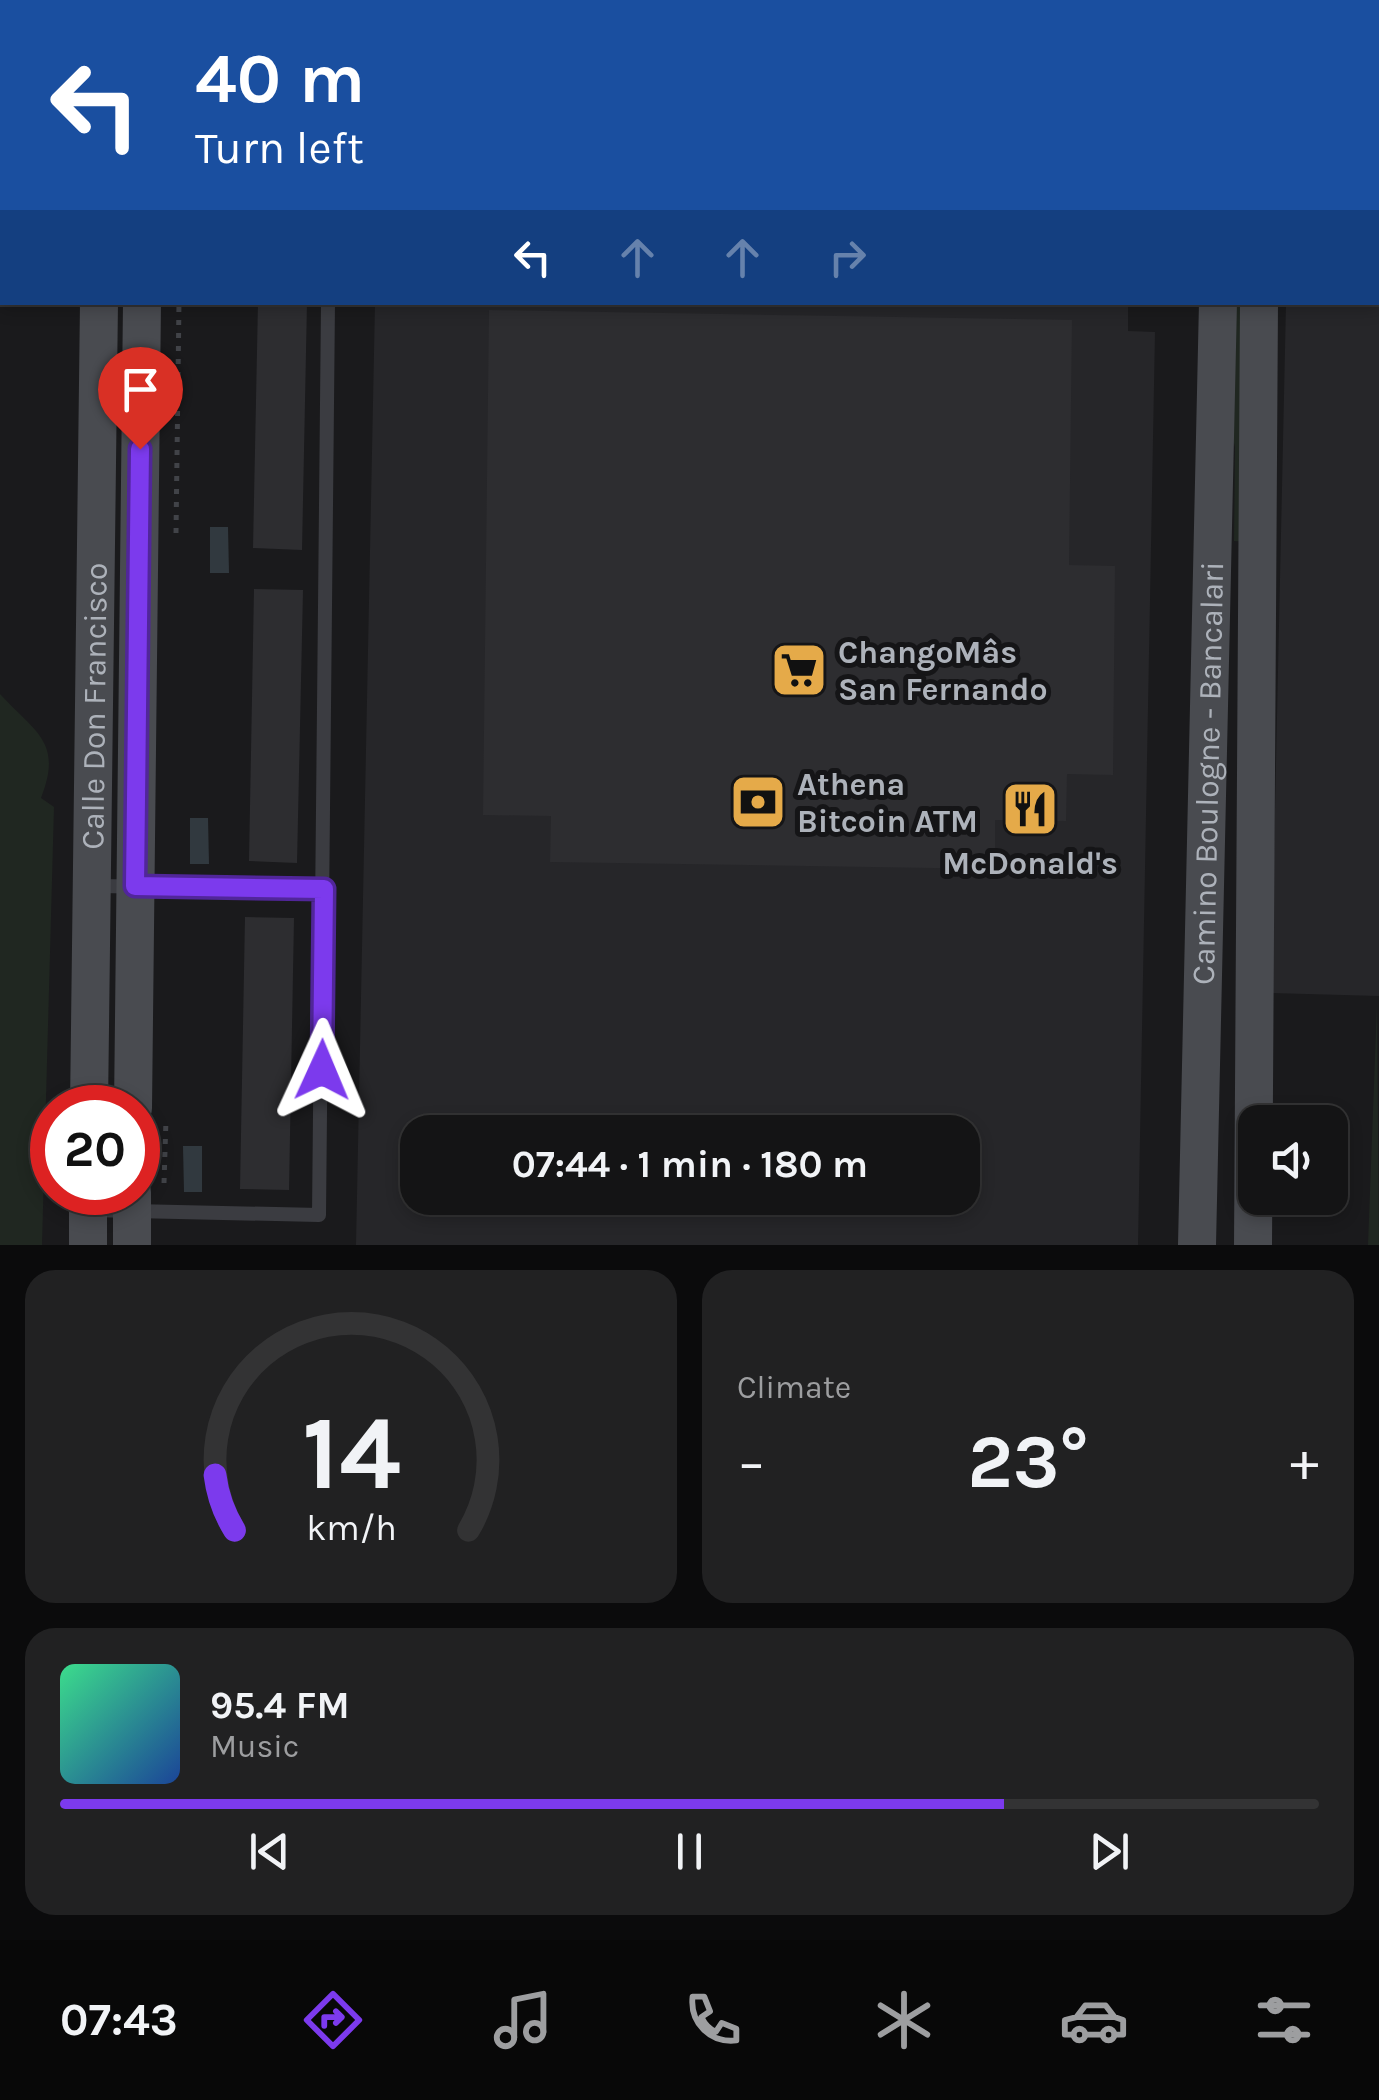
<!DOCTYPE html>
<meta charset="utf-8">
<style>
:root{--surface:#141415;--page:#212122;--text:#f1f3f6;--muted:#9d9ea0;--line:#333334;--accent:#7c3aed}
body{margin:0;font-family:Karla,sans-serif;background:var(--page);color:var(--text);height:100vh;display:flex;flex-direction:column;font-size:38px;white-space:nowrap}
*{box-sizing:border-box;margin:0}
p{font-size:32px;color:var(--muted)}
.icon{flex:none;width:55px;height:55px;fill:none;stroke:currentColor;stroke-width:2;stroke-linecap:round;stroke-linejoin:round}
.map{position:relative;height:1245px;overflow:hidden}
.side{display:flex;flex-direction:column;gap:25px;padding:25px;background:#0b0b0c;flex:1}
.side>*{flex:none}
.banner{position:absolute;left:0px;top:0px;width:1380px;height:305px;box-shadow:0 5px 15px #0003,0 0 0 2px var(--line);background:#1a4fa0;color:#fff;overflow:hidden}
.controls{position:absolute;left:1238px;top:1105px;display:grid;gap:20px}
.controls a{display:grid;place-items:center;width:110px;height:110px;border-radius:20px;background:var(--surface);box-shadow:0 5px 15px #0003,0 0 0 2px var(--line);font-size:50px}
.speed{position:absolute;left:30px;top:1085px;display:flex;gap:20px;font-size:50px;font-weight:700;text-align:center}
.speed>*{display:grid;place-content:center;width:130px;height:130px;border-radius:50%;background:var(--surface);box-shadow:0 5px 15px #0003,0 0 0 2px var(--line);line-height:1}
.speed .limit{border:15px solid #d22;background:#fff;color:#111}
.pin{position:absolute;display:grid;place-items:center;width:85px;height:85px;color:#fff;margin:-102px -42px;border-radius:50% 50% 50% 0;rotate:-45deg;box-shadow:0 0 10px #0007}
.pin .icon{rotate:45deg}
.me{position:absolute;width:110px;margin:-55px;rotate:1deg;stroke-linejoin:round;filter:drop-shadow(0 0 8px #0008)}
.turn{display:flex;align-items:center;gap:35px;height:210px;padding:0 30px;font-size:45px}
.turn .icon{width:130px;height:130px;stroke-width:2.5}
.turn b{display:block;font-size:70px;line-height:85px}
.lanes{display:flex;align-items:center;height:95px;padding:0 30px;background:#0003;justify-content:center;gap:50px;direction:ltr}
.lanes .off{opacity:.35}
.big{font-size:75px;font-weight:700;line-height:1.1}
.side .widget{flex:1;display:flex;flex-direction:column;justify-content:center;gap:15px;min-width:0;padding:0 35px;border-radius:30px;background:var(--page)}
.side .dial{align-items:center;gap:0}
.dial svg{height:260px;overflow:visible;fill:none;stroke:var(--line);stroke-width:7;stroke-linecap:round;text-anchor:middle}
.dial text{fill:var(--text);stroke:none}
.song{display:flex;align-items:center;gap:30px}
.cover{width:120px;height:120px;border-radius:15px;background:linear-gradient(135deg,hsl(150 70% 55%),hsl(220 70% 35%))}
.played{height:10px;border-radius:5px;background:linear-gradient(90deg,var(--accent) 75%,var(--line) 75%)}
.keys{display:flex;justify-content:space-around;direction:ltr}
.heat{display:flex;justify-content:space-between;align-items:center;font-size:55px;direction:ltr}
.side .tiles{flex:1;display:grid;gap:25px;grid-template-columns:1fr 1fr}
.widget:last-child{grid-column:span 2}
.trip{position:absolute;left:400px;top:1115px;width:580px;height:100px;border-radius:30px;background:var(--surface);box-shadow:0 5px 15px #0003,0 0 0 2px var(--line);font-weight:700;line-height:100px;text-align:center}
.tabs{display:flex;height:160px;justify-content:space-around;align-items:center;background:#080808;color:var(--muted)}
.tabs .icon{width:70px;height:70px}
.tabs .selected{color:var(--accent)}
.tabs b{font-size:45px;color:var(--text)}
.map>svg:first-child{display:block}
</style>
<div class="map">
<svg width="1379" height="1245" viewBox="0 0 1379 1245">
<rect width="100%" height="100%" fill="#1a1a1c"/>
<g fill="#262629" fill-rule="evenodd">
<rect x="183" y="0" width="982" height="2"/>
<polygon points="1379,78 1379,996 1271,993 1286,303 1378,302"/>
<path d="M375 303H1128V331L1155 332 1138 1245H356ZM418 1132H962V1198H418Z"/>
</g>
<g fill="#202721">
<polygon points="730,0 1157,0 730,2"/>
<polygon points="1230,303 1248,303 1248,542 1234,541 1235,447 1222,395"/>
<path d="M0 694C36 733 63 742 41 798L54 807 42 1245H0Z"/>
<polygon points="1377,1004 1379,1245 1368,1245"/>
</g>
<g fill="#31393f">
<polygon points="210,527 228,527 229,573 210,573"/>
<polygon points="190,818 208,818 209,864 190,864"/>
<polygon points="183,1146 202,1146 202,1192 184,1192"/>
</g>
<g fill="#2d2d30">
<polygon points="258,302 307,302 302,550 253,548"/>
<polygon points="489,310 1072,320 1069,565 1115,566 1113,775 1067,774 1066,821 995,820 995,869 550,862 551,816 483,815"/>
<polygon points="254,589 303,590 297,863 249,861"/>
<polygon points="245,917 294,918 289,1190 240,1189"/>
</g>
<g fill="none" stroke-linecap="round" stroke-linejoin="round">
<g stroke="#414348" stroke-width="5" stroke-dasharray="5 8" stroke-linecap="butt">
<polyline points="1378,45 1379,44"/>
<polyline points="176,533 179,302"/>
<polyline points="164,1183 166,1119"/>
</g>
<g stroke="#3b3c41" stroke-width="14">
<polyline points="93,886 325,889"/>
<polyline points="89,1210 319,1215 328,302"/>
</g>
<g stroke="#494b50" stroke-width="38">
<polyline points="103,2 103,0"/>
<polyline points="145,2 145,0"/>
<polyline points="1227,2 1227,0"/>
<polyline points="1378,6 1379,5"/>
<path id="s1" d="M89 1108 99 302"/>
<polyline points="133,1108 142,302"/>
<polyline points="88,1245 88,1192"/>
<polyline points="132,1245 132,1192"/>
<path id="s2" d="M1197 1245 1218 302"/>
<polyline points="1253,1245 1259,302"/>
</g>
</g>
<g fill="none" stroke-linecap="round" stroke-linejoin="round">
<g stroke="#51269a" stroke-width="25">
<polyline id="route" points="140,449 135,886 324,889 322,1070"/>
</g>
<use href="#route" stroke="#7c3aed" stroke-width="18"/>
</g>
<defs>
<g id="supermarket-square" transform="scale(2.875)"><rect x="-9" y="-9" width="18" height="18" rx="4" fill="#e5aa49" stroke="#151517"/><path d="M-6-5.5h2.5l.6 2H6L4.5 2H-2.5L-4.4-4H-6ZM-1.5 3.2a1.3 1.3 0 1 0 .1 0ZM3 3.2a1.3 1.3 0 1 0 .1 0Z" fill="#111"/></g>
<g id="bank-square" transform="scale(2.875)"><rect x="-9" y="-9" width="18" height="18" rx="4" fill="#e5aa49" stroke="#151517"/><path d="M-6-4H6V4H-6ZM0-2.3a2.3 2.3 0 1 0 0 4.6a2.3 2.3 0 1 0 0-4.6Z" fill="#111"/></g>
<g id="restaurant-square" transform="scale(2.875)"><rect x="-9" y="-9" width="18" height="18" rx="4" fill="#e5aa49" stroke="#151517"/><path d="M-5-6h1v4h1v-4h1v4h1v-4h1v5L-1.5 .5V6h-2V.5L-5-1ZM5-6V6H3V1.5H1.5Q1.5-4 5-6Z" fill="#111"/></g>
</defs>
<g fill-rule="evenodd">
<use href="#supermarket-square" x="799" y="670"/>
<use href="#bank-square" x="758" y="802"/>
<use href="#restaurant-square" x="1030" y="809"/>
</g>
<g text-anchor="middle" stroke-width="10" stroke-linejoin="round" paint-order="stroke">
<g font-size="32" font-weight="bold" fill="#adb2ba" stroke="#151517" text-anchor="start">
<text x="838" y="663">ChangoMâs<tspan x="838" dy="37">San Fernando</tspan></text>
<text x="797" y="795">Athena<tspan x="797" dy="37">Bitcoin ATM</tspan></text>
<text x="1030" y="874" text-anchor="middle">McDonald's</text>
</g>
<g font-size="32" fill="#adb2ba" stroke="#151517">
<text dy="11" stroke="none"><textPath href="#s1" startOffset="402">Calle Don Francisco</textPath></text>
<text dy="11" stroke="none"><textPath href="#s2" startOffset="472">Camino Boulogne - Bancalari</textPath></text>
</g>
</g>
</svg>
<div class="controls">
<a><svg class="icon" aria-label="sound" viewBox="0 0 24 24"><path d="M4 9h4l5-4v14l-5-4H4zM17 9q2 3 0 6"/></svg></a>
</div>
<div class="speed"><div class="limit">20</div></div>
<div class="pin" style="left:140px;top:449px;background:#d93025"><svg class="icon" aria-label="arrive" viewBox="0 0 24 24"><path d="M6 21V4h12l-3 4 3 4H6"/></svg></div>
<svg class="me" style="left:322px;top:1070px" viewBox="-20 -20 40 40"><path d="M0-17L14 15 0 8-14 15z" fill="#7c3aed" stroke="#fff" stroke-width="4"/></svg>
<div class="trip">07:44 · 1 min · 180 m</div>
<div class="banner">
<div class="turn"><svg class="icon" aria-label="left" viewBox="0 0 24 24"><path d="M17 20v-9H6M10 6l-5 5 5 5"/></svg><div><b>40 m</b>Turn left</div></div>
<div class="lanes"><svg class="icon" aria-label="left" viewBox="0 0 24 24"><path d="M17 20v-9H6M10 6l-5 5 5 5"/></svg><svg class="icon off" aria-label="ahead" viewBox="0 0 24 24"><path d="M12 20V5M6 11l6-6 6 6"/></svg><svg class="icon off" aria-label="ahead" viewBox="0 0 24 24"><path d="M12 20V5M6 11l6-6 6 6"/></svg><svg class="icon off" aria-label="right" viewBox="0 0 24 24"><path d="M7 20v-9h11M14 6l5 5-5 5"/></svg></div>
</div>
</div>
<section class="side">
<div class="tiles">
<div class="widget dial"><svg viewBox="0 0 100 80">
<path d="M14 69A42 42 0 1 1 86 69"/>
<path d="M14 69A42 42 0 0 1 8 52" stroke="#7c3aed"/>
<text x="50" y="56" font-size="32" font-weight="700">14</text>
<text x="50" y="72" font-size="11">km/h</text>
</svg></div>
<div class="widget"><p>Climate</p>
<div class="heat"><a>−</a><b class="big">23°</b><a>+</a></div>
</div>
<div class="widget">
<div class="song"><i class="cover"></i><div><b>95.4 FM</b><p>Music</p></div></div>
<div class="played"></div>
<div class="keys"><svg class="icon" aria-label="previous" viewBox="0 0 24 24"><path d="M18 5L8 12l10 7zM5 5v14"/></svg><svg class="icon" aria-label="pause" viewBox="0 0 24 24"><path d="M8 5v14M16 5v14"/></svg><svg class="icon" aria-label="next" viewBox="0 0 24 24"><path d="M6 5l10 7-10 7zM19 5v14"/></svg></div>
</div>
</div>
</section>
<nav class="tabs">
<b>07:43</b>
<svg class="icon selected" aria-label="directions" viewBox="0 0 24 24"><path d="M12 3l9 9-9 9-9-9zM9 14v-3h6M13 9l2 2-2 2"/></svg>
<svg class="icon" aria-label="music" viewBox="0 0 24 24"><path d="M9 18V5l10-2v13"/><circle cx="6" cy="18" r="3"/><circle cx="16" cy="16" r="3"/></svg>
<svg class="icon" aria-label="phone" viewBox="0 0 24 24"><path d="M5 4h4l2 5-3 2q2 4 5 5l2-3 5 2v4C11 20 4 13 5 4z"/></svg>
<svg class="icon" aria-label="climate" viewBox="0 0 24 24"><path d="M12 3v18M4 7l16 10M4 17L20 7"/></svg>
<svg class="icon" aria-label="car" viewBox="0 0 24 24"><path d="M5 17H2v-5l4-1 3-4h7l3 4 3 1v5h-3M9 17h6M6 11h13"/><circle cx="7" cy="17" r="2"/><circle cx="17" cy="17" r="2"/></svg>
<svg class="icon" aria-label="filters" viewBox="0 0 24 24"><path d="M4 7h16M4 17h16"/><circle cx="9" cy="7" r="2"/><circle cx="15" cy="17" r="2"/></svg>
</nav>
